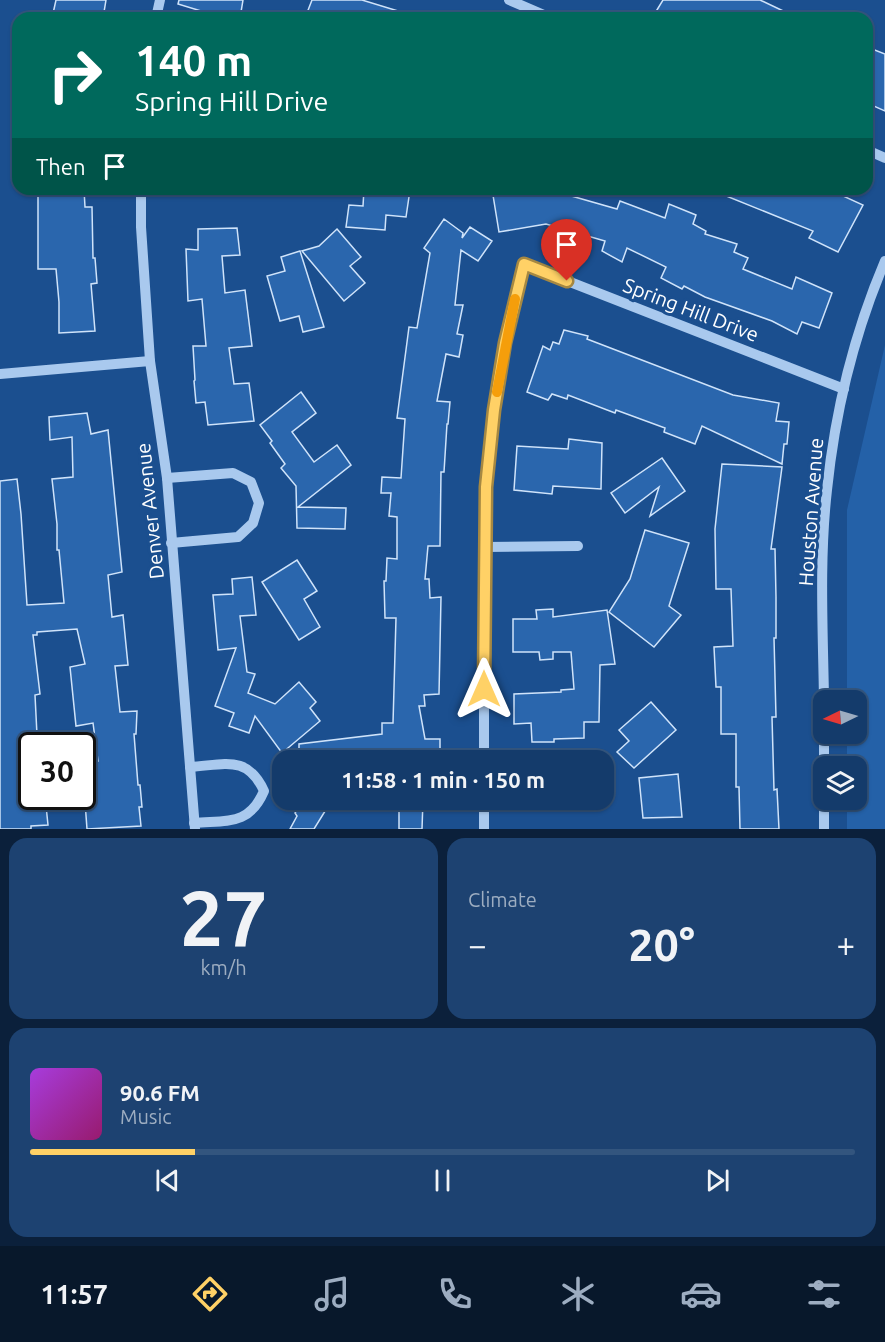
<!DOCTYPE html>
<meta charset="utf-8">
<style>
:root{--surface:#143b6b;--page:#1d4271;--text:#f1f3f6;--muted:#9dadc1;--line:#33557e;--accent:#ffd166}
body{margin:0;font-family:Ubuntu,sans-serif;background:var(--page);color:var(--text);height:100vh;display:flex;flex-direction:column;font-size:22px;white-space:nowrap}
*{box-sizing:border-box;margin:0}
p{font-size:20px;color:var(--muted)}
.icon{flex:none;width:33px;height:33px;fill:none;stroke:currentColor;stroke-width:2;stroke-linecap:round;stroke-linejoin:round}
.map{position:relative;height:829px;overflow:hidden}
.sheet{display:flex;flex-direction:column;gap:9px;padding:9px;background:#0b203b;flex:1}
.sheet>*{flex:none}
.guide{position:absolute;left:12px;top:12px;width:861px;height:183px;border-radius:18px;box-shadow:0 2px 4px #0004,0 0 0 2px var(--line);background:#00695c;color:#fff;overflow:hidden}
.needle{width:39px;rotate:265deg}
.fabs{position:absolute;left:813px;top:690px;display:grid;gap:12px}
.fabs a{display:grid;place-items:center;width:54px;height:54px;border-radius:12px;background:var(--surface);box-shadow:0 2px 4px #0004,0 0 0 2px var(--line);font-size:30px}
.speed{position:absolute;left:18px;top:732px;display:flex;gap:12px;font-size:30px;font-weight:700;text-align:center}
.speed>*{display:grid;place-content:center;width:78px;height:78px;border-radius:50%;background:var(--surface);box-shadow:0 2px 4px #0004,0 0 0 2px var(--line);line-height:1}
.speed .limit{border:3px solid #111;border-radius:9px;background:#fff;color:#111}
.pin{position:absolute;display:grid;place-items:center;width:51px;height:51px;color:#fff;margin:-62px -26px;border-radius:50% 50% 50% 0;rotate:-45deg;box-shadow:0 0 6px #0007}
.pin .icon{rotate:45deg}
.me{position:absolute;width:66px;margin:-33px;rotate:0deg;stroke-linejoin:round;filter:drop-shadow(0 0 4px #0008)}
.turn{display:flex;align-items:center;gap:21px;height:126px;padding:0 24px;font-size:27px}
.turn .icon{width:78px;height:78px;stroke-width:2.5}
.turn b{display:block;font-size:42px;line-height:51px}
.then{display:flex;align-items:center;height:57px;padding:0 24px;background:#0003;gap:12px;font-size:22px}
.big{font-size:45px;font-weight:600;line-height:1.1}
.sheet .card{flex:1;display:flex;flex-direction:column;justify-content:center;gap:9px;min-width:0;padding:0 21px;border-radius:18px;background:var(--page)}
.sheet .dial{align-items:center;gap:0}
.dial b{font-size:78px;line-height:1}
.song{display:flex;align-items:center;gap:18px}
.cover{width:72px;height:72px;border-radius:9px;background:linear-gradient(135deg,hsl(280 70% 55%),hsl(320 70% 35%))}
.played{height:6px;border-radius:3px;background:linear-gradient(90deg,var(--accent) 20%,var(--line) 20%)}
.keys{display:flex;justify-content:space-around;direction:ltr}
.heat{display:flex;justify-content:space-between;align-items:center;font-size:33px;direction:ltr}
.sheet .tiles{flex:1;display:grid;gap:9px;grid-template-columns:1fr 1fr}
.card:last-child{grid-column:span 2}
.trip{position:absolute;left:272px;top:750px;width:342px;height:60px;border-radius:18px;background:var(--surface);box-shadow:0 2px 4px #0004,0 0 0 2px var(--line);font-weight:600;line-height:60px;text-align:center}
.tabs{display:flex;height:96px;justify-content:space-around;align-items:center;background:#08182b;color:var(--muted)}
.tabs .icon{width:42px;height:42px}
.tabs .on{color:var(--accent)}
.tabs b{font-size:27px;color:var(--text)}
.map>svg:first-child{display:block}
</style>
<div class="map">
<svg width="885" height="829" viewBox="0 0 885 829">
<rect width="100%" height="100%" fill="#1b4f8f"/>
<polygon fill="#2461a8" points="885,345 885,829 847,829 847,800 856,800 856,766 847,766 847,734 856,734 856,700 847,700 847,510"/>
<g fill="#2a66ad" stroke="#cfe3fa" stroke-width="1.5">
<polygon points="56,0 106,0 103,18 52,18"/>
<polygon points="179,0 243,0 240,18 224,18 178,4"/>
<polygon points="312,0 362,0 408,14 407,18 305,18"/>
<polygon points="663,0 760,0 798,18 652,18"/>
<polygon points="867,47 885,54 885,111 867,103"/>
<polygon points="84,189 85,207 92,207 93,258 95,258 97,283 91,284 95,331 59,333 59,302 56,269 38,269 38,191"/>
<polygon points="364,189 410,190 406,217 386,215 385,230 346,227 349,205 363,206"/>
<polygon points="492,189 547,189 617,209 620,201 665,218 669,204 696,215 693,224 706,231 705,234 737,244 734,252 748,258 743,269 792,289 796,277 832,293 819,328 802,322 797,334 772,321 705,297 684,286 682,289 661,278 666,267 627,248 622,262 602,251 605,241 546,224 499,232"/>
<polygon points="709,189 828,189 863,205 838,252 809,238 813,231"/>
<polygon points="444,219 463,233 462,238 470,227 492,241 478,261 461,250 455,305 463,305 457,334 463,335 459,357 446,354 437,401 450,402 448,424 447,424 444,472 441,472 440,546 428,546 425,579 429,579 430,598 441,597 439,694 424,695 425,706 419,706 425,739 440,739 440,760 299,760 299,744 382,734 382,723 393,723 396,618 385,618 384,581 386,581 387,558 397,559 397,517 389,516 391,493 381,493 382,477 401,478 405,419 397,418 409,327 417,328 430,253 424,248"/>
<polygon points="237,228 240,255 222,256 225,293 245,290 252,346 229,348 234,384 249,383 254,421 208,425 205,402 196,403 194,381 195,380 193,346 206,346 202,299 188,301 186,249 198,250 198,229"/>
<polygon points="337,229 361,257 350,266 365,283 344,301 302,251 319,246"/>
<polygon points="300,251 324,327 303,332 299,316 280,321 267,276 285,271 281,257"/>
<polygon points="564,330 588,336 587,339 733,395 779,403 776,421 789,422 787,444 784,444 782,464 702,426 695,444 664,432 665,428 616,410 615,413 568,395 567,399 552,394 548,400 527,392 543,346 550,350 553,342 559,344"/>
<polygon points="301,392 316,413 292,432 314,462 337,445 351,465 298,507 346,508 345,529 297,528 296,486 281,468 285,464 270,443 272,441 260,425"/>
<polygon points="87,413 91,434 108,430 122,572 108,575 112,617 123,615 128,665 115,666 120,712 137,711 136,734 134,734 138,785 140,785 142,807 139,807 141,826 87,829 84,788 82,788 82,761 98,761 93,723 76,726 70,667 85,664 77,629 37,632 37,635 33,635 40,694 35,695 37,735 32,736 32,796 45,796 48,825 31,826 31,829 0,829 0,481 17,479 21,514 27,605 64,603 59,550 57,550 57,524 52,479 73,477 72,437 50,440 49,417"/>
<polygon points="569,439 602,443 601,489 553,486 552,494 514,490 517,446 568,449"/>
<polygon points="662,458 685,491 650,516 659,487 625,513 611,493"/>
<polygon points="722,464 782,467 771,549 775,549 776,597 776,638 774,638 776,717 772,717 774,790 777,789 779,829 740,829 739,787 736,787 736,734 721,734 721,687 716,687 714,647 733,646 731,589 716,589 715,529"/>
<polygon points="645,530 689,543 669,606 681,615 654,647 609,612 630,579"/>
<polygon points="297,560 317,591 304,599 320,627 299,640 262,582"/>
<polygon points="252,577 256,615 240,616 247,672 255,674 248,693 275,704 299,682 316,702 310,708 320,721 282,753 255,716 249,733 229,726 234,713 215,706 236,648 218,650 213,595 233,594 232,579"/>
<polygon points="553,609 553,617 607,610 615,664 600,665 599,722 584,722 584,738 554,739 554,742 532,742 531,723 514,724 514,694 561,692 561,690 574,689 571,652 553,652 553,659 540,660 539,652 513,652 513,619 537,619 536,610"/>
<polygon points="651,702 676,730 634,768 617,752 629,741 619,730"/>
<polygon points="678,774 682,817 643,818 639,778"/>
<polygon points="303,800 312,800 327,808 314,829 290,829 297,816 295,813"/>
<polygon points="399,800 423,800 422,829 399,829"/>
</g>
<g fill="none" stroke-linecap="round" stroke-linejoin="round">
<g stroke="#a9c9ee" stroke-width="10">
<polyline points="509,0 551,18"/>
<polyline points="156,18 160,0"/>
<polyline points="867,150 885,158"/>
<polyline points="141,189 141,227 150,361 167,478 195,829"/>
<polyline points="0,374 150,361"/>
<polyline points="167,478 233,473 251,482 259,503 253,523 238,537 171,543"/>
<polyline points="484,547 578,546"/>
<path d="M824 700C823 631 819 560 827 490 835 412 854 334 885 261"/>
<polyline points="824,734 824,766"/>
<polyline points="484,760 484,547 486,487 494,410 505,343 524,264 844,389"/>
<path d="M190 767C224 765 247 754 264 791 249 826 227 820 194 823"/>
<polyline points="484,800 484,829"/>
<polyline points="824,800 824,829"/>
</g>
</g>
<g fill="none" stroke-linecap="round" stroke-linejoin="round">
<g stroke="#a68842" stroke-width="15">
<polyline id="route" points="484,689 486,487 494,410 505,343 524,264 567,281"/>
</g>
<use href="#route" stroke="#ffd166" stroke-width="10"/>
<polyline stroke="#f59e0b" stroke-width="10" points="497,392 515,299"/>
</g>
<g text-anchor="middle" stroke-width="6" stroke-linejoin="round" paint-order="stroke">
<g font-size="20" fill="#fff" stroke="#1b4f8f">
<text transform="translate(691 310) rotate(21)" y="7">Spring Hill Drive</text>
<text transform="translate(150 511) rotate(-96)" y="7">Denver Avenue</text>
<text transform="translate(811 512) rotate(-86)" y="7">Houston Avenue</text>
</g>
</g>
</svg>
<div class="fabs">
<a><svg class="needle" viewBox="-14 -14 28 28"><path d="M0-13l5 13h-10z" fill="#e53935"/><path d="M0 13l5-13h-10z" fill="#9dadc1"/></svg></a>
<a><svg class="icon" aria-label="layers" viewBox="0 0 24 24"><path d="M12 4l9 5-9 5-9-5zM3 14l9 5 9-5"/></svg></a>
</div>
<div class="speed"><div class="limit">30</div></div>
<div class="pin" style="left:567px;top:281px;background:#d93025"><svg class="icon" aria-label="arrive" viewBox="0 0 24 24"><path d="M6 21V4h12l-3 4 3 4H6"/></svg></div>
<svg class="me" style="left:484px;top:689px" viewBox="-20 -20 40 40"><path d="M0-17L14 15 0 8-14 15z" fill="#ffd166" stroke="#fff" stroke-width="4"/></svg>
<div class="trip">11:58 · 1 min · 150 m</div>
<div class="guide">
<div class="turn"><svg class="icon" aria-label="right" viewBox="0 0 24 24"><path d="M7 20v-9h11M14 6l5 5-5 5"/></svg><div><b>140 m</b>Spring Hill Drive</div></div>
<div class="then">Then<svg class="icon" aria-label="arrive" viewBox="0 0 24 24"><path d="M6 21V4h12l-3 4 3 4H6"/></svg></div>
</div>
</div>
<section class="sheet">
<div class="tiles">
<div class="card dial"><b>27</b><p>km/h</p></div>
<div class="card"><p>Climate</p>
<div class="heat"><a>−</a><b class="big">20°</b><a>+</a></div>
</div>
<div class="card">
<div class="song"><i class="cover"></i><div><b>90.6 FM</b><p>Music</p></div></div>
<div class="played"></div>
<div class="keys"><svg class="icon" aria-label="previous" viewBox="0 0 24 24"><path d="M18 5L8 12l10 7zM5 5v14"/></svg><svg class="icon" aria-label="pause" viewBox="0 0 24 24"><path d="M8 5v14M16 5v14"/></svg><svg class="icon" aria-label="next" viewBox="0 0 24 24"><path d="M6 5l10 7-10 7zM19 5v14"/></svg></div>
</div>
</div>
</section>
<nav class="tabs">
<b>11:57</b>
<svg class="icon on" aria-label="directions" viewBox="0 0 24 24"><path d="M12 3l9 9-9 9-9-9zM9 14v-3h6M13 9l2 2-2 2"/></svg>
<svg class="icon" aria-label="music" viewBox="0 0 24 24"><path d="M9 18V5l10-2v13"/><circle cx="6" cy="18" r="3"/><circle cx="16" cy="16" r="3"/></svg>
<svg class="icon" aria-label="phone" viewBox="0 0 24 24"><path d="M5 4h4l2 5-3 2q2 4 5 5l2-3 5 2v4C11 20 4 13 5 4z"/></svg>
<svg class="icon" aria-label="climate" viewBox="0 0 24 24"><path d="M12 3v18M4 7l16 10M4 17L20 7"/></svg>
<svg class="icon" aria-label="car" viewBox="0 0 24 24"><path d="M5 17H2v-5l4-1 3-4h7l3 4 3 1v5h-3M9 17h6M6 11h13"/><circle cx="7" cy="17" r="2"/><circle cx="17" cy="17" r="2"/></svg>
<svg class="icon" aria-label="filters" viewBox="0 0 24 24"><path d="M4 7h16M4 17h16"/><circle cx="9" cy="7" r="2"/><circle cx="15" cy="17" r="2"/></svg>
</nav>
